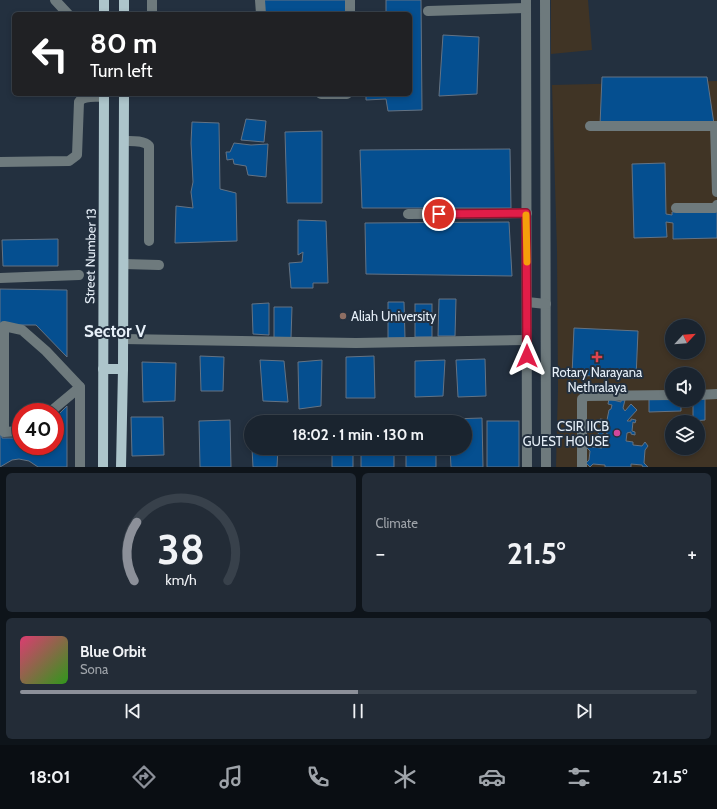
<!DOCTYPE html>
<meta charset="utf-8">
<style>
:root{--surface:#1a242f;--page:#232c37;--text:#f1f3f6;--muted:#9fa4aa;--line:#38414b;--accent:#8c9099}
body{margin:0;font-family:Cabin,sans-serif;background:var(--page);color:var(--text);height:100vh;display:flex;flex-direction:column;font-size:15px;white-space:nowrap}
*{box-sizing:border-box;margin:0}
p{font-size:13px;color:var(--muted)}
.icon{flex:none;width:22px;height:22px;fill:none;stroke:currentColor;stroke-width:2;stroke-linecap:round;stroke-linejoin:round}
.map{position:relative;height:467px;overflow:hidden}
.panel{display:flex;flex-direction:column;gap:6px;padding:6px;background:#0e141a;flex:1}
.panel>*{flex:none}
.guide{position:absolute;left:12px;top:12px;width:400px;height:84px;border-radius:6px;box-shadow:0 2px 6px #0003,0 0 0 1px var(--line);background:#202124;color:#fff;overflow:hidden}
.needle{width:26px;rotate:64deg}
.tools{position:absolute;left:665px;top:319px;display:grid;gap:8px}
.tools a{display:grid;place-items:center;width:40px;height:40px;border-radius:50%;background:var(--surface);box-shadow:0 2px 6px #0003,0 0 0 1px var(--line);font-size:20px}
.speed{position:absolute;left:12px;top:403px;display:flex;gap:8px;font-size:20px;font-weight:700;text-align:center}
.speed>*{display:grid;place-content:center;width:52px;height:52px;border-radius:50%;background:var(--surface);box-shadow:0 2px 6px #0003,0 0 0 1px var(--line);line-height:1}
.speed .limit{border:6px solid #d22;background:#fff;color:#111}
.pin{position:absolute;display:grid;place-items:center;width:34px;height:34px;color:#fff;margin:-17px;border:2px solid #fff;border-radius:50%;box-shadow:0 1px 4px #0007}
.me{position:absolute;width:44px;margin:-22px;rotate:0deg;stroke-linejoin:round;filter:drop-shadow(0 0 3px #0008)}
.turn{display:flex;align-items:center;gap:14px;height:84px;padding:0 12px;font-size:18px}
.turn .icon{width:52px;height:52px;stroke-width:2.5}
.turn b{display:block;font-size:28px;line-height:34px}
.big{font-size:30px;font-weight:700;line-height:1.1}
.panel .widget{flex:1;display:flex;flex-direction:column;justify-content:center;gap:6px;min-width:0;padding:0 14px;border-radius:6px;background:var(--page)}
.panel .dial{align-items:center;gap:0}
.dial svg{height:104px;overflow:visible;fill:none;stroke:var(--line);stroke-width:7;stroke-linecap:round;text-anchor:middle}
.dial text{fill:var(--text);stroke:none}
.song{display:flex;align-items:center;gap:12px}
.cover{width:48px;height:48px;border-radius:6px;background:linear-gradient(135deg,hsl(340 70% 55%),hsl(110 70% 35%))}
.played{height:4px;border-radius:2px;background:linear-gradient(90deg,var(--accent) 50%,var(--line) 50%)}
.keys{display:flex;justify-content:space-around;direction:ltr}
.heat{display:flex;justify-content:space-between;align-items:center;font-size:22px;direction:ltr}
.panel .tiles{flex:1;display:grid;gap:6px;grid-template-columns:1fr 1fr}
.widget:last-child{grid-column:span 2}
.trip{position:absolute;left:244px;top:415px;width:228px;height:40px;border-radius:20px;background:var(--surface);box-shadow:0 2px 6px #0003,0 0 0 1px var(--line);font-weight:700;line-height:40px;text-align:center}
.menu{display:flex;height:64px;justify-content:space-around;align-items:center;background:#0a0e13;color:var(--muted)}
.menu .icon{width:28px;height:28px}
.menu .current{color:var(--accent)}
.menu b{font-size:18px;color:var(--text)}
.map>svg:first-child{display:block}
</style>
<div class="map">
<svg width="717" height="467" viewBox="0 0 717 467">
<rect width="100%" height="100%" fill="#23303f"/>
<g fill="#403425" fill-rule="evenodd">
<polygon points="551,0 588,0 592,50 551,54"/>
<path d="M717 81V467H556L558 388 557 250 552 85ZM672 326H698V352H672ZM672 374H698V400H672ZM672 422H698V448H672Z"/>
</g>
<g fill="#054f90" stroke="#647384">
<polygon points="263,0 346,0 347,14 265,14"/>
<polygon points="386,0 421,0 422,110 388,111 386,99 366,100 366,94 410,94 410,14 386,14"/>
<polygon points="443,35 479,37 477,94 439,96"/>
<polygon points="602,77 707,77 714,124 600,125"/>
<polygon points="246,119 266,121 264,142 241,140"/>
<polygon points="192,122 219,123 220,189 236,193 237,241 175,243 176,206 193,208 191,192 193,182 191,143"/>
<polygon points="322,131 322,203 287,203 285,132"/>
<polygon points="234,143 251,145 268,144 266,177 248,175 246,166 234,164 233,159 227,160 226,152 230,152"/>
<polygon points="510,149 511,208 362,208 360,150"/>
<polygon points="665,163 666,214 672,215 672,212 717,211 717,238 673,239 673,223 666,222 667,237 634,238 632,164"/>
<polygon points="298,220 326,221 328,283 313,283 313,288 291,288 289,263 302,262 303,252 298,255"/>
<polygon points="509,222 512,276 366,274 365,223"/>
<polygon points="58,239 58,266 3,266 2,240"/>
<polygon points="0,289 67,290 67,357 36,325 3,325 2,438 21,438 21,446 55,446 55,418 67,406 67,467 38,467 29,461 19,459 12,460 0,467"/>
<polygon points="439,299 456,299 455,336 438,336"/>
<polygon points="388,302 404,302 405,338 388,338"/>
<polygon points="269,303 269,335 253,334 252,304"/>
<rect x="415" y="304" width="17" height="33"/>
<polygon points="274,307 292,307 291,338 274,338"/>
<polygon points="574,328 638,331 636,378 572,375"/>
<polygon points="200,356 224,357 223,391 201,391"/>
<polygon points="374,356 375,398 346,398 346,357"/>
<polygon points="485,359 486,396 458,397 456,360"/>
<polygon points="260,360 284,361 288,402 263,401"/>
<polygon points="322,360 321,406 299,409 298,362"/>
<polygon points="445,360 443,396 415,397 415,361"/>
<polygon points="142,362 176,363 175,401 143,402"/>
<polygon points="609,399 621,402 621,400 625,400 623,408 625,411 631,404 637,410 627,421 631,421 631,419 636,420 635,423 633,422 632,431 635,432 635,435 631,434 631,432 627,433 626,441 633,442 633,445 642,446 645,442 648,446 645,450 644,463 648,467 643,467 642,465 631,464 631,467 605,467 605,465 593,464 590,467 586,463 589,460 590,451 587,448 590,445 592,447 602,448 603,443 602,444 600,441 604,438 605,440 608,439 609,435 605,432 603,432 603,435 598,435 599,430 601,431 602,424 599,424 600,419 607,420 609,410 611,409 612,405 608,404"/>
<polygon points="649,399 681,400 681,411 649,412"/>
<polygon points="698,399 705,399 705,420 693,421 693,400 698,400"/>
<polygon points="131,417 163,417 164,455 132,456"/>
<polygon points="482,418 483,467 451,467 450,448 465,448 465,422 450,422 450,419"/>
<polygon points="230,420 231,467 200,467 199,421"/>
<rect x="331" y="420" width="22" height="2"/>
<rect x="362" y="421" width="32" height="1"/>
<rect x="487" y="421" width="32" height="46"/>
<polygon points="252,448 278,448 277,467 253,467"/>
<rect x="332" y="448" width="21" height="19"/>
<rect x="361" y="448" width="33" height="19"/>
<rect x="406" y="448" width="30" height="19"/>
</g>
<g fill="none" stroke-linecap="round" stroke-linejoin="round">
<g stroke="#6e7a7d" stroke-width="10">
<polyline points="55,0 68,14"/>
<polyline points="152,0 152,14"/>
<polyline points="260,0 261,14"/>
<polyline points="350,0 350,14"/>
<polyline points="526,0 527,467"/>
<polyline points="545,0 546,467"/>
<polyline points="428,11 526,8"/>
<polyline points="321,94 347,94"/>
<polyline points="590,126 717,126"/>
<polyline points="715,126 717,192"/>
<path d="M124 141C131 141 144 140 149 146V241"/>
<path d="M0 162 69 161 77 155 79 102C83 95 96 97 104 97"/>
<polyline points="676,208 715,208 717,205"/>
<polyline points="408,214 527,213"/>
<polyline points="124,264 159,265"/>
<polyline points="0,278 79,275"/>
<polyline points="527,302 546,304"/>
<polyline points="123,339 356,343 527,340"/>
<polyline points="698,395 717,394"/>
<polyline points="50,412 80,387"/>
<polyline points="21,431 4,432 4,326 22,330 46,351 80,387 80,467"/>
<polyline points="582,467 582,399 586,396 672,395"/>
</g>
<g stroke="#adc5cb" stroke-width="10">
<polyline points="104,0 104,14"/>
<polyline points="124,14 124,0"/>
<polyline points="103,369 123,369"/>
<polyline points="103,467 104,94"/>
<polyline points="121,467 123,369 124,94"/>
</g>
</g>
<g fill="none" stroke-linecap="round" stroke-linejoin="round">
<g stroke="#92132f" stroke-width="10">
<polyline id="route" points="439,214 526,213 527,356"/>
</g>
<use href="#route" stroke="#e11d48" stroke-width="7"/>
<polyline stroke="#f59e0b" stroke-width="7" points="526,215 527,262"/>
</g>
<circle fill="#8d6e63" stroke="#23303f" stroke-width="1.5" cx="343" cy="316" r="4"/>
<path fill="#e0444e" stroke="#23303f" stroke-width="1.5" d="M595 351h4v4h4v4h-4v4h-4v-4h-4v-4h4z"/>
<circle fill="#d1479c" stroke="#23303f" stroke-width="1.5" cx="617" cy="433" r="4"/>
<g text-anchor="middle" stroke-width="4" stroke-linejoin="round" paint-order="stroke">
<g font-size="13" fill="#e7f0f9" stroke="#23303f">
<text transform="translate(90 256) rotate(-89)" y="5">Street Number 13</text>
</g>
<g font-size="13" fill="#e7f0f9" stroke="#23303f" text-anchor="start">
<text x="351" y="321">Aliah University</text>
<text x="597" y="377" text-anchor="middle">Rotary Narayana<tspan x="597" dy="15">Nethralaya</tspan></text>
<text x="609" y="431" text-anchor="end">CSIR IICB<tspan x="609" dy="15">GUEST HOUSE</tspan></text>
</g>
<g font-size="17" font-weight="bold" fill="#e7f0f9" stroke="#23303f">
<text x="115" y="337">Sector V</text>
</g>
</g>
</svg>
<div class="tools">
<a><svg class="needle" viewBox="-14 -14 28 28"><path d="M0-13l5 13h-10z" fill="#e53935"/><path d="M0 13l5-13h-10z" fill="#9fa4aa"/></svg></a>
<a><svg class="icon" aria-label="sound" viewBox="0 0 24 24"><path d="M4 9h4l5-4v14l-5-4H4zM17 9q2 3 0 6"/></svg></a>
<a><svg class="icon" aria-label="layers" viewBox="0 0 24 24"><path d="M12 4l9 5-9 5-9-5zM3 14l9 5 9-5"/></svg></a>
</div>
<div class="speed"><div class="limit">40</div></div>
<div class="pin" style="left:439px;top:214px;background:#d93025"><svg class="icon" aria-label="arrive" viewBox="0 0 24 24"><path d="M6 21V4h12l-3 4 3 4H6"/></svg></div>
<svg class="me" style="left:527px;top:356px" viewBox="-20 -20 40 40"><path d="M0-17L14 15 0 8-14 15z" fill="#e11d48" stroke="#fff" stroke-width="4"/></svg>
<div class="trip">18:02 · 1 min · 130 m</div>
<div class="guide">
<div class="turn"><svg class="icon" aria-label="left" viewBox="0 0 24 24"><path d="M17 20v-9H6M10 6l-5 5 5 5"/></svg><div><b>80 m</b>Turn left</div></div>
</div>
</div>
<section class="panel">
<div class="tiles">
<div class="widget dial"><svg viewBox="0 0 100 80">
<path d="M14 69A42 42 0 1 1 86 69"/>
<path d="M14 69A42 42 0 0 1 16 24" stroke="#8c9099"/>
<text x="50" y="56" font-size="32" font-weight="700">38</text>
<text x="50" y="72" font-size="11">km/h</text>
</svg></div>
<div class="widget"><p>Climate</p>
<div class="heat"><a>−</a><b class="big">21.5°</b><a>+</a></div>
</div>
<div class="widget">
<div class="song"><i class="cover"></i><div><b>Blue Orbit</b><p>Sona</p></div></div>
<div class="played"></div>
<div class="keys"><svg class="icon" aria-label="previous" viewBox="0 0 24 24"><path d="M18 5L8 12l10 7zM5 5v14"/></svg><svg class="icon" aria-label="pause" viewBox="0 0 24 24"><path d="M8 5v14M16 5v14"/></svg><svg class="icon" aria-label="next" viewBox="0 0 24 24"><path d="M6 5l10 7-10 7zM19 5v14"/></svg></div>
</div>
</div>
</section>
<nav class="menu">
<b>18:01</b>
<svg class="icon current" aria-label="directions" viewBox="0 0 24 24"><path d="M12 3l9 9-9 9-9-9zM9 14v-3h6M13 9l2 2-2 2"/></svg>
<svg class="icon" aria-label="music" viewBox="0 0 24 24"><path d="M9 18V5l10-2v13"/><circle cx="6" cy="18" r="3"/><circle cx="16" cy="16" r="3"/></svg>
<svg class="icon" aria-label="phone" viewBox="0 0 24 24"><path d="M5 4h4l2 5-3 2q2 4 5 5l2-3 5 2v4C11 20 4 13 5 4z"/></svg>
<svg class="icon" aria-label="climate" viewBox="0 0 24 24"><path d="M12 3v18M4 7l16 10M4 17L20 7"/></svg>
<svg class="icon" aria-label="car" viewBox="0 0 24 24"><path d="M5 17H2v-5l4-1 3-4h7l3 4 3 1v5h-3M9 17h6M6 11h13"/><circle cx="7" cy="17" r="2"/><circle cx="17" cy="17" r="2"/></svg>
<svg class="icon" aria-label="filters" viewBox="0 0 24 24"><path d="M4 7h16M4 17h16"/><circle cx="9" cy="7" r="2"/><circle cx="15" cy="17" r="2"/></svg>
<b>21.5°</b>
</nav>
